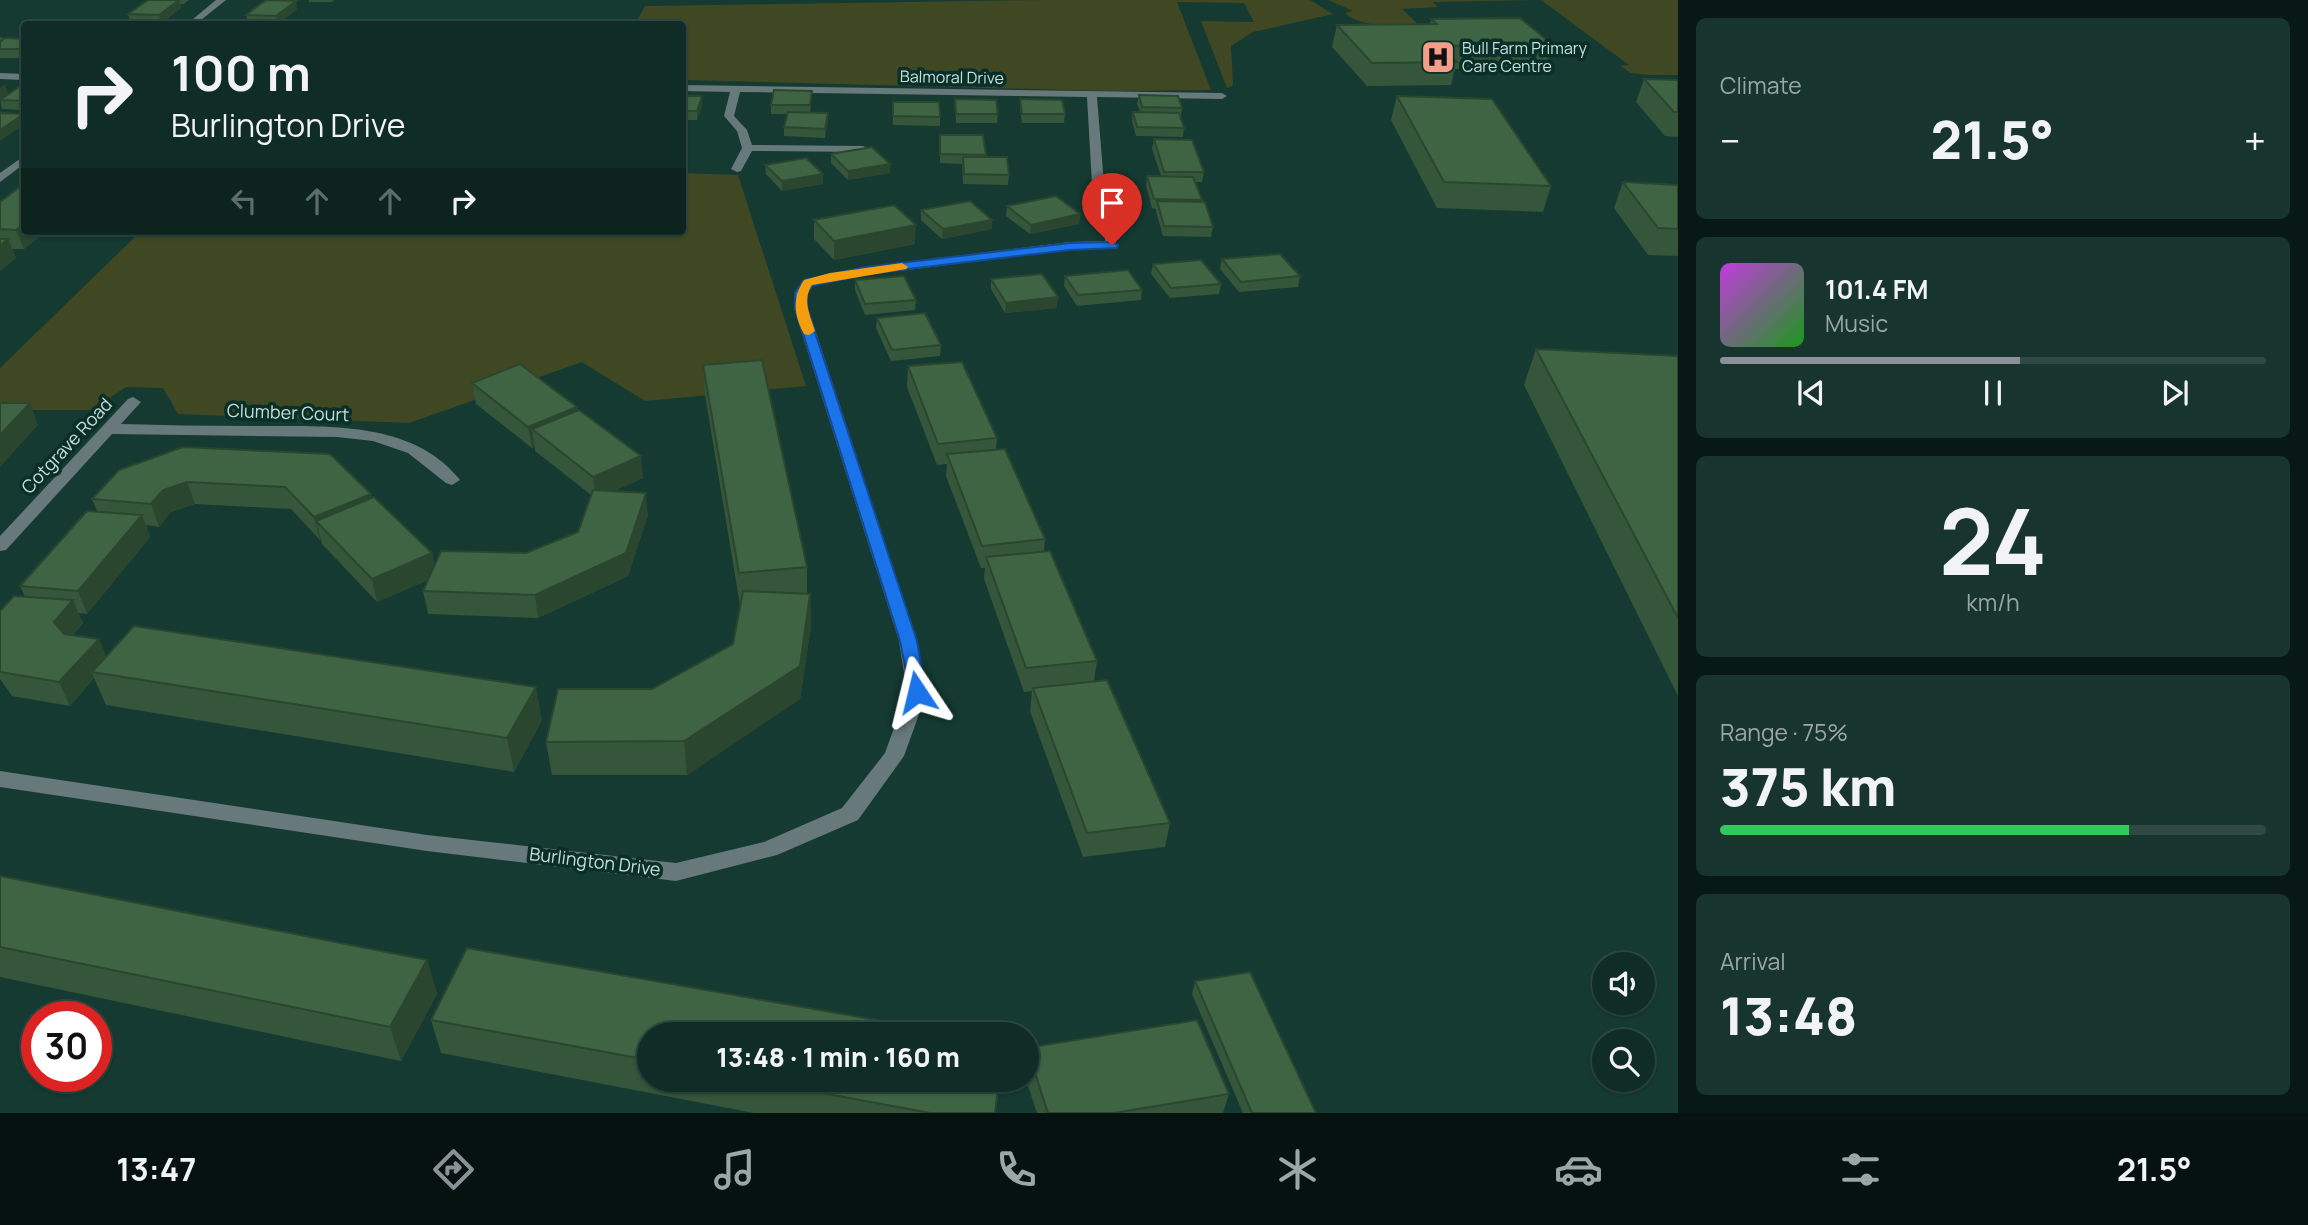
<!DOCTYPE html>
<meta charset="utf-8">
<style>
:root{--surface:#0f2c26;--page:#18342e;--text:#f1f3f6;--muted:#9ba7a7;--line:#2f4843;--accent:#8c9099}
body{margin:0;font-family:Manrope,sans-serif;background:var(--page);color:var(--text);height:100vh;display:flex;flex-direction:column;font-size:26px;white-space:nowrap}
*{box-sizing:border-box;margin:0}
p{font-size:23px;color:var(--muted)}
.icon{flex:none;width:38px;height:38px;fill:none;stroke:currentColor;stroke-width:2;stroke-linecap:round;stroke-linejoin:round}
.map{position:relative;flex:1;overflow:hidden}
.sheet{display:flex;flex-direction:column;gap:18px;padding:18px;background:#081815;width:630px}
.sheet>*{flex:none}
.banner{position:absolute;left:21px;top:21px;width:665px;height:214px;border-radius:7px;box-shadow:0 2px 5px #0004,0 0 0 2px var(--line);background:#0f2c26;color:var(--text);overflow:hidden}
.tools{position:absolute;left:1592px;top:952px;display:grid;gap:14px}
.tools a{display:grid;place-items:center;width:63px;height:63px;border-radius:50%;background:var(--surface);box-shadow:0 2px 5px #0004,0 0 0 2px var(--line);font-size:35px}
.speed{position:absolute;left:21px;top:1001px;display:flex;gap:14px;font-size:35px;font-weight:700;text-align:center}
.speed>*{display:grid;place-content:center;width:91px;height:91px;border-radius:50%;background:var(--surface);box-shadow:0 2px 5px #0004,0 0 0 2px var(--line);line-height:1}
.speed .limit{border:10px solid #d22;background:#fff;color:#111}
.pin{position:absolute;display:grid;place-items:center;width:60px;height:60px;color:#fff;margin:-72px -30px;border-radius:50% 50% 50% 0;rotate:-45deg;box-shadow:0 0 7px #0007}
.pin .icon{rotate:45deg}
.me{position:absolute;width:77px;margin:-38px;rotate:350deg;stroke-linejoin:round;filter:drop-shadow(0 0 5px #0008)}
.turn{display:flex;align-items:center;gap:24px;height:147px;padding:0 35px;font-size:32px}
.turn .icon{width:91px;height:91px;stroke-width:2.5}
.turn b{display:block;font-size:49px;line-height:60px}
.lanes{display:flex;align-items:center;height:66px;padding:0 35px;background:#0003;justify-content:center;gap:35px;direction:ltr}
.lanes .off{opacity:.35}
.big{font-size:52px;font-weight:800;line-height:1.1}
.sheet .card{flex:1;display:flex;flex-direction:column;justify-content:center;gap:10px;min-width:0;padding:0 24px;border-radius:10px;background:var(--page)}
.sheet .dial{align-items:center;gap:0}
.dial b{font-size:91px;line-height:1}
.song{display:flex;align-items:center;gap:21px}
.cover{width:84px;height:84px;border-radius:10px;background:linear-gradient(135deg,hsl(290 70% 55%),hsl(120 70% 35%))}
.played{height:7px;border-radius:4px;background:linear-gradient(90deg,var(--accent) 55%,var(--line) 55%)}
.keys{display:flex;justify-content:space-around;direction:ltr}
.heat{display:flex;justify-content:space-between;align-items:center;font-size:38px;direction:ltr}
.charge{height:10px;border-radius:5px;background:linear-gradient(90deg,#34c759 75%,var(--line) 0)}
.trip{position:absolute;left:637px;top:1022px;width:402px;height:70px;border-radius:35px;background:var(--surface);box-shadow:0 2px 5px #0004,0 0 0 2px var(--line);font-weight:800;line-height:70px;text-align:center}
.dock{display:flex;height:112px;justify-content:space-around;align-items:center;background:#06120f;color:var(--muted)}
.dock .icon{width:49px;height:49px}
.dock .current{color:var(--accent)}
.dock b{font-size:32px;color:var(--text)}
main{display:flex;flex:1;min-height:0}
.map>svg:first-child{display:block}
</style>
<main>
<div class="map">
<svg width="1678" height="1113" viewBox="0 0 1678 1113">
<rect width="100%" height="100%" fill="#143a32"/>
<g fill="#404823">
<polygon points="1042,0 1310,0 1333,14 1253,32 1231,46 1233,85 1227,88 1201,21 1254,22 1244,3 1177,2 1211,90 1108,91 683,80 682,24 635,24 645,6"/>
<path d="M1328 0H1678V75H1649L1631 73 1620 66 1629 65 1541 0 1433 2 1438 7 1402 9 1423 29C1404 27 1357 27 1345 13L1353 11Z"/>
<polygon points="683,173 738,175 806,386 645,401 582,362 409,423 178,414 163,388 126,387 91,410 0,410 0,368 141,231 682,231"/>
</g>
<g fill="none" stroke-linecap="round" stroke-linejoin="round">
<g fill="#68797b" fill-rule="evenodd">
<polygon points="216,0 226,0 196,24 187,24"/>
<polygon points="0,73 24,74 24,80 0,79"/>
<polygon points="682,85 1222,93 1227,96 1222,99 1097,97 1104,184 1098,188 1092,184 1087,97 740,92 734,116 747,130 752,145 863,146 869,149 863,152 752,151 741,171 737,172 731,169 742,148 737,131 724,116 730,92 682,91"/>
<polygon points="24,156 24,164 0,182 0,173"/>
<polygon points="1110,217 1116,221 1116,248 1070,250 866,275 813,286 808,293 808,308 917,641 927,692 904,756 858,820 777,855 676,881 427,851 0,787 0,771 427,835 676,863 764,842 842,808 885,753 907,692 899,641 794,308 794,293 803,280 866,267 1070,242 1105,241 1104,221"/>
<path d="M133 397 141 402 121 424C164 425 207 426 249 426 319 427 411 418 460 480L452 485 446 483 408 453 373 441 337 437 112 434 6 550 0 551V536L128 399Z"/>
</g>
</g>
<g fill="#35563a">
<polygon points="148,0 189,0 184,4 180,4 181,8 161,23 130,22 128,14"/>
<polygon points="309,0 334,0 332,2 309,2"/>
<polygon points="297,9 278,24 248,23 246,15"/>
<polygon points="1431,19 1553,45 1546,67 1455,69 1451,85 1367,86 1332,47 1337,25 1430,24"/>
<polygon points="0,37 5,39 24,39 24,58 0,58"/>
<polygon points="1644,79 1678,80 1678,137 1665,136 1636,102"/>
<polygon points="24,84 24,110 2,109 0,100"/>
<polygon points="812,91 810,112 828,122 825,138 784,136 784,127 788,114 771,114 771,105"/>
<polygon points="1139,95 1182,108 1181,117 1184,128 1183,137 1136,136 1132,121 1133,112 1140,112 1137,104"/>
<polygon points="682,96 702,105 697,120 682,120"/>
<polygon points="1397,96 1551,186 1543,212 1437,208 1391,120"/>
<polygon points="955,99 998,114 997,123 956,123"/>
<polygon points="1020,99 1065,114 1064,123 1022,123 1020,108"/>
<polygon points="893,102 940,117 940,126 893,125"/>
<polygon points="940,135 986,155 986,157 1009,175 1008,185 963,184 962,164 940,163"/>
<polygon points="1154,139 1204,172 1202,182 1195,182 1202,200 1201,202 1213,227 1211,237 1163,236 1156,211 1156,209 1152,208 1146,185 1147,176 1161,176 1152,149"/>
<polygon points="831,154 890,173 848,180 831,163"/>
<polygon points="765,165 823,184 782,191 766,174"/>
<polygon points="1623,182 1678,185 1678,256 1648,255 1614,208"/>
<polygon points="0,202 24,231 46,231 24,249 12,249 16,258 0,271"/>
<polygon points="1007,206 1080,214 1079,224 1030,234 1006,216"/>
<polygon points="921,210 992,229 942,239 921,220"/>
<polygon points="814,220 915,244 834,260 814,239"/>
<polygon points="1222,259 1300,276 1298,287 1239,292 1220,269"/>
<polygon points="1153,264 1221,284 1219,294 1170,298 1151,274"/>
<polygon points="1065,276 1142,290 1141,300 1077,306 1064,286"/>
<polygon points="991,279 1057,308 1005,313 991,289"/>
<polygon points="855,280 916,300 915,310 865,315 855,290"/>
<polygon points="877,318 941,345 940,356 891,361 876,328"/>
<polygon points="1536,349 1678,356 1678,696 1524,385"/>
<polygon points="703,365 807,567 807,594 810,594 811,626 800,699 687,775 552,775 546,742 652,689 733,644 740,605 705,395"/>
<polygon points="908,366 997,438 996,450 1045,539 1044,551 1097,661 1094,681 1170,823 1165,847 1083,857 1030,711 1032,691 1024,692 984,579 985,568 981,568 946,476 947,464 937,465 907,387"/>
<polygon points="472,383 577,411 643,478 614,491 648,515 628,576 538,618 428,614 423,591 428,580 377,602 322,544 321,539 320,540 291,509 195,504 171,512 159,527 146,525 150,537 87,614 78,613 83,623 73,635 106,656 542,720 514,772 106,705 94,678 70,706 12,696 0,679 0,611 25,597 20,586 97,511 92,499 183,447 372,498 432,553 434,566 526,553 578,532 591,495 535,451 535,447 532,448 476,404"/>
<polygon points="0,876 427,960 437,994 401,1061 0,977"/>
<polygon points="1195,981 1316,1113 1243,1113 1192,994"/>
<polygon points="431,1020 649,1034 649,1080 1000,1080 995,1113 754,1113 441,1053"/>
<polygon points="1027,1048 1229,1094 1223,1113 1037,1113 1026,1080 1027,1080"/>
</g>
<g fill="#2b462f">
<polygon points="179,0 181,8 161,23 159,15"/>
<polygon points="296,1 297,9 278,24 276,16"/>
<polygon points="5,84 8,93 0,99 0,88"/>
<polygon points="702,96 702,105 697,120 697,111"/>
<polygon points="828,113 828,122 825,138 825,129"/>
<polygon points="24,114 24,124 0,141 0,130"/>
<polygon points="687,139 687,148 682,160 682,149"/>
<polygon points="890,164 890,173 848,180 848,171"/>
<polygon points="823,174 823,184 782,191 782,181"/>
<polygon points="1080,214 1079,224 1030,234 1031,225"/>
<polygon points="992,220 992,229 942,239 943,229"/>
<polygon points="24,224 24,231 46,231 24,249 16,230"/>
<polygon points="916,225 915,244 834,260 834,241"/>
<polygon points="8,239 16,258 0,271 0,246"/>
<polygon points="1058,297 1057,308 1005,313 1006,303"/>
<polygon points="30,403 38,425 0,467 0,435"/>
<polygon points="577,407 579,428 532,429 535,447 532,448 528,427"/>
<polygon points="641,456 643,478 596,499 593,477"/>
<polygon points="187,482 195,504 171,512 159,527 151,504 163,490"/>
<polygon points="646,493 648,515 628,576 538,618 535,595"/>
<polygon points="371,494 377,516 316,521 321,539 320,540 314,517"/>
<polygon points="142,515 150,537 87,614 78,591"/>
<polygon points="432,553 437,576 377,602 372,579"/>
<polygon points="810,594 811,626 800,699 687,775 684,741"/>
<polygon points="73,600 83,623 64,645 54,622"/>
<polygon points="99,639 109,662 92,672 94,678 70,706 59,682"/>
<polygon points="536,687 542,720 514,772 507,738"/>
<polygon points="427,960 437,994 401,1061 390,1027"/>
</g>
<g fill="#3e6443" stroke="#2b462f" stroke-width="2">
<polygon points="148,0 179,0 159,15 128,14"/>
<polygon points="266,0 296,1 276,16 246,15"/>
<polygon points="1520,18 1553,45 1440,46 1457,62 1372,63 1337,25 1437,24 1431,19"/>
<polygon points="5,38 24,39 24,49 0,49 0,42"/>
<polygon points="1644,79 1678,80 1678,112 1674,112"/>
<polygon points="23,84 24,84 24,101 0,100"/>
<polygon points="774,90 812,91 810,105 771,105"/>
<polygon points="1139,95 1178,96 1182,108 1142,107"/>
<polygon points="682,96 702,96 697,111 682,111"/>
<polygon points="1397,96 1492,99 1551,186 1444,182"/>
<polygon points="955,99 996,100 998,114 956,114"/>
<polygon points="1020,99 1062,100 1065,114 1022,114"/>
<polygon points="893,102 939,102 940,117 893,116"/>
<polygon points="788,112 828,113 825,129 784,127"/>
<polygon points="1133,112 1179,113 1184,128 1137,127"/>
<polygon points="0,113 24,114 0,130"/>
<polygon points="940,135 983,135 986,155 940,154"/>
<polygon points="682,139 687,139 682,149"/>
<polygon points="1154,139 1192,140 1204,172 1164,172"/>
<polygon points="872,147 890,164 848,171 831,154"/>
<polygon points="963,157 1007,157 1009,175 964,174"/>
<polygon points="806,158 823,174 782,181 765,165"/>
<polygon points="1147,176 1193,177 1202,200 1154,199"/>
<polygon points="1623,182 1678,185 1678,229 1658,228"/>
<polygon points="21,186 24,186 24,224 16,230 0,229 0,202"/>
<polygon points="1056,196 1080,214 1031,225 1007,206"/>
<polygon points="970,201 992,220 943,229 921,210"/>
<polygon points="1157,201 1205,202 1213,227 1164,226"/>
<polygon points="894,205 916,225 834,241 814,220"/>
<polygon points="0,239 8,239 0,246"/>
<polygon points="1280,254 1300,276 1241,282 1222,259"/>
<polygon points="1201,260 1221,284 1171,288 1153,264"/>
<polygon points="1128,270 1142,290 1078,295 1065,276"/>
<polygon points="1042,274 1058,297 1006,303 991,279"/>
<polygon points="904,276 916,300 865,304 855,280"/>
<polygon points="925,313 941,345 892,350 877,318"/>
<polygon points="1536,349 1678,356 1678,618"/>
<polygon points="762,360 807,567 739,573 703,365"/>
<polygon points="962,362 997,438 938,444 908,366"/>
<polygon points="520,364 577,407 528,427 472,383"/>
<polygon points="0,403 30,403 0,435"/>
<polygon points="579,410 641,456 593,477 532,429"/>
<polygon points="183,447 330,454 371,494 314,517 285,487 187,482 163,490 151,504 92,499 119,470"/>
<polygon points="1005,449 1045,539 982,546 947,454"/>
<polygon points="593,490 646,493 626,553 535,595 423,591 441,551 526,553 578,532"/>
<polygon points="374,497 432,553 372,579 316,521"/>
<polygon points="87,511 142,515 78,591 20,586"/>
<polygon points="1050,551 1097,661 1026,668 986,557"/>
<polygon points="743,591 810,594 800,666 684,741 546,742 558,689 652,689 733,644"/>
<polygon points="14,596 73,600 54,622 64,634 99,639 59,682 0,672 0,611"/>
<polygon points="134,626 536,687 507,738 92,672"/>
<polygon points="1107,680 1170,823 1087,833 1033,688"/>
<polygon points="0,876 427,960 390,1027 0,947"/>
<polygon points="467,948 956,1034 649,1034 649,1060 431,1020"/>
<polygon points="1250,972 1316,1113 1252,1113 1195,981"/>
<polygon points="1197,1020 1229,1094 1114,1113 1048,1113 1027,1048"/>
<polygon points="753,1080 999,1080 995,1113 930,1113"/>
</g>
<polygon fill="#1a73e8" stroke="#114b97" stroke-width="2" points="1112,242 1118,245 1117,248 1070,250 866,274 812,286 807,293 807,308 917,641 926,692 923,696 911,696 900,641 795,308 795,293 804,280 866,267 1070,243"/>
<path fill="#f59e0b" d="M902 263 908 267 906 269 812 285C802 300 810 315 815 331L809 335 804 334C794 315 792 298 804 280L830 273Z"/>
<defs>
<g id="hospital-square" transform="scale(1.75)"><rect x="-9" y="-9" width="18" height="18" rx="4" fill="#f49e8a" stroke="#083028"/><path d="M-5-5h3v3.5h4V-5h3V5h-3V1.5h-4V5h-3Z" fill="#111"/></g>
</defs>
<g fill-rule="evenodd">
<use href="#hospital-square" x="1438" y="57"/>
</g>
<g text-anchor="middle" stroke-width="7" stroke-linejoin="round" paint-order="stroke">
<g font-size="16" fill="#caded8" stroke="#083028" text-anchor="start">
<text x="1462" y="54">Bull Farm Primary<tspan x="1462" dy="18">Care Centre</tspan></text>
</g>
<g font-size="16" fill="#caded8" stroke="#083028">
<text transform="translate(952 77) rotate(1)" y="6">Balmoral Drive</text>
</g>
<g font-size="18" fill="#caded8" stroke="#083028">
<text transform="translate(288 413) rotate(2)" y="6">Clumber Court</text>
<text transform="translate(67 446) rotate(-47)" y="6">Cotgrave Road</text>
<text transform="translate(595 862) rotate(7)" y="6">Burlington Drive</text>
</g>
</g>
</svg>
<div class="tools">
<a><svg class="icon" aria-label="sound" viewBox="0 0 24 24"><path d="M4 9h4l5-4v14l-5-4H4zM17 9q2 3 0 6"/></svg></a>
<a><svg class="icon" aria-label="search" viewBox="0 0 24 24"><circle cx="10" cy="10" r="6"/><path d="M15 15l6 6"/></svg></a>
</div>
<div class="speed"><div class="limit">30</div></div>
<div class="pin" style="left:1112px;top:245px;background:#d93025"><svg class="icon" aria-label="arrive" viewBox="0 0 24 24"><path d="M6 21V4h12l-3 4 3 4H6"/></svg></div>
<svg class="me" style="left:917px;top:692px" viewBox="-20 -20 40 40"><path d="M0-17L14 15 0 8-14 15z" fill="#1a73e8" stroke="#fff" stroke-width="4"/></svg>
<div class="trip">13:48 · 1 min · 160 m</div>
<div class="banner">
<div class="turn"><svg class="icon" aria-label="right" viewBox="0 0 24 24"><path d="M7 20v-9h11M14 6l5 5-5 5"/></svg><div><b>100 m</b>Burlington Drive</div></div>
<div class="lanes"><svg class="icon off" aria-label="left" viewBox="0 0 24 24"><path d="M17 20v-9H6M10 6l-5 5 5 5"/></svg><svg class="icon off" aria-label="ahead" viewBox="0 0 24 24"><path d="M12 20V5M6 11l6-6 6 6"/></svg><svg class="icon off" aria-label="ahead" viewBox="0 0 24 24"><path d="M12 20V5M6 11l6-6 6 6"/></svg><svg class="icon" aria-label="right" viewBox="0 0 24 24"><path d="M7 20v-9h11M14 6l5 5-5 5"/></svg></div>
</div>
</div>
<section class="sheet">
<div class="card"><p>Climate</p>
<div class="heat"><a>−</a><b class="big">21.5°</b><a>+</a></div>
</div>
<div class="card">
<div class="song"><i class="cover"></i><div><b>101.4 FM</b><p>Music</p></div></div>
<div class="played"></div>
<div class="keys"><svg class="icon" aria-label="previous" viewBox="0 0 24 24"><path d="M18 5L8 12l10 7zM5 5v14"/></svg><svg class="icon" aria-label="pause" viewBox="0 0 24 24"><path d="M8 5v14M16 5v14"/></svg><svg class="icon" aria-label="next" viewBox="0 0 24 24"><path d="M6 5l10 7-10 7zM19 5v14"/></svg></div>
</div>
<div class="card dial"><b>24</b><p>km/h</p></div>
<div class="card"><p>Range · 75%</p><b class="big">375 km</b><div class="charge"></div></div>
<div class="card"><p>Arrival</p><b class="big">13:48</b></div>
</section>
</main>
<nav class="dock">
<b>13:47</b>
<svg class="icon current" aria-label="directions" viewBox="0 0 24 24"><path d="M12 3l9 9-9 9-9-9zM9 14v-3h6M13 9l2 2-2 2"/></svg>
<svg class="icon" aria-label="music" viewBox="0 0 24 24"><path d="M9 18V5l10-2v13"/><circle cx="6" cy="18" r="3"/><circle cx="16" cy="16" r="3"/></svg>
<svg class="icon" aria-label="phone" viewBox="0 0 24 24"><path d="M5 4h4l2 5-3 2q2 4 5 5l2-3 5 2v4C11 20 4 13 5 4z"/></svg>
<svg class="icon" aria-label="climate" viewBox="0 0 24 24"><path d="M12 3v18M4 7l16 10M4 17L20 7"/></svg>
<svg class="icon" aria-label="car" viewBox="0 0 24 24"><path d="M5 17H2v-5l4-1 3-4h7l3 4 3 1v5h-3M9 17h6M6 11h13"/><circle cx="7" cy="17" r="2"/><circle cx="17" cy="17" r="2"/></svg>
<svg class="icon" aria-label="filters" viewBox="0 0 24 24"><path d="M4 7h16M4 17h16"/><circle cx="9" cy="7" r="2"/><circle cx="15" cy="17" r="2"/></svg>
<b>21.5°</b>
</nav>
